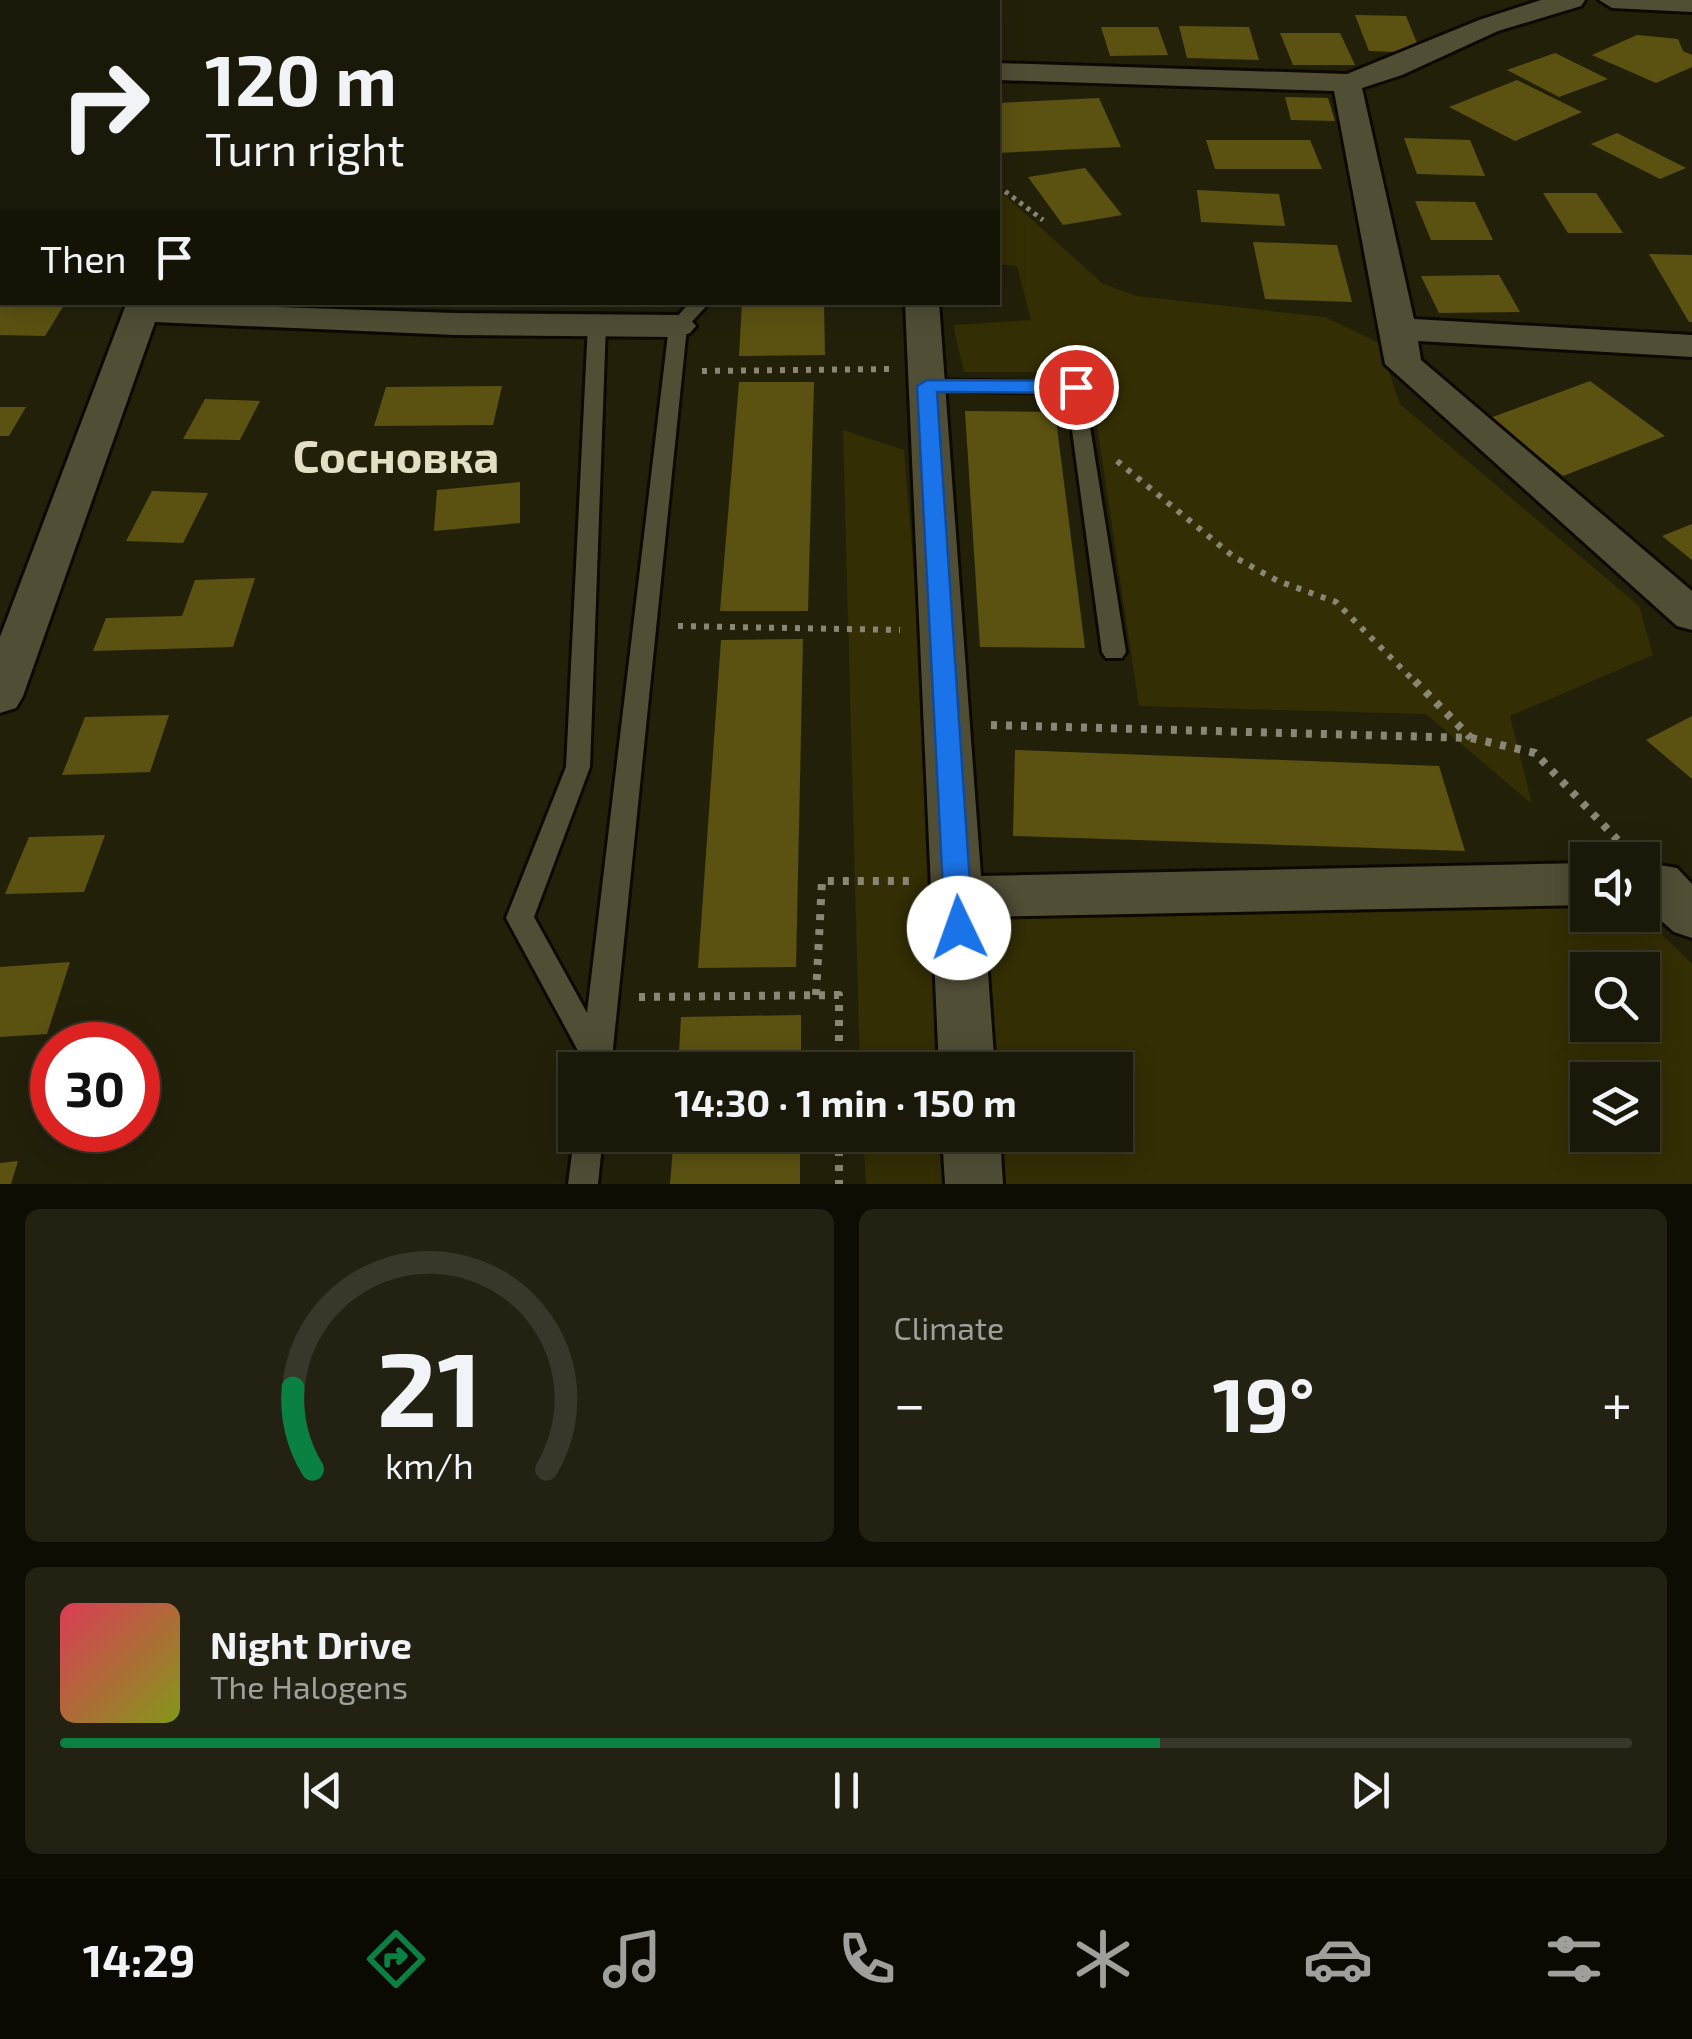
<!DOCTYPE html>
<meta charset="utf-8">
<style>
:root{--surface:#1a1808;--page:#232112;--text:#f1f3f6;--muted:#9fa09c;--line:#383729;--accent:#0b8043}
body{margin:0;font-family:"Exo 2",sans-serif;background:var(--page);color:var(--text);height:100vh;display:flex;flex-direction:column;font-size:38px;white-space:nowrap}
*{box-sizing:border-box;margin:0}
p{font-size:32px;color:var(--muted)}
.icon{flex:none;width:55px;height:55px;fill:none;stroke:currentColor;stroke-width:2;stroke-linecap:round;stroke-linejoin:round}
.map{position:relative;height:1184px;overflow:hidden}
.drawer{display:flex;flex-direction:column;gap:25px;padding:25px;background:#0e0d04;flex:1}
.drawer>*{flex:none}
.guide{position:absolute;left:0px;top:0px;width:1000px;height:305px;box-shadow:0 5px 25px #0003,0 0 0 2px var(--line);background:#1a1808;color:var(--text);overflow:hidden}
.controls{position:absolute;left:1570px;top:842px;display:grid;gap:20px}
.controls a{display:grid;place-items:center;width:90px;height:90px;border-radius:0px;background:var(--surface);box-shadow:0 5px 25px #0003,0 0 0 2px var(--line);font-size:50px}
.speed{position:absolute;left:30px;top:1022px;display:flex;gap:20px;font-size:50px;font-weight:700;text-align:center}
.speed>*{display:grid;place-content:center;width:130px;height:130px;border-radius:50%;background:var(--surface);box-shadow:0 5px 25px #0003,0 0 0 2px var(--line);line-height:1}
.speed .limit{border:15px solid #d22;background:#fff;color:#111}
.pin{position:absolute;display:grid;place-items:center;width:85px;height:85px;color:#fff;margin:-42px;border:5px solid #fff;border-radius:50%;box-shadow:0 2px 10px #0007}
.me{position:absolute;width:110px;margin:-55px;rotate:357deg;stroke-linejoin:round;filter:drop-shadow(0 0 8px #0008)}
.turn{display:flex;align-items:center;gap:35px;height:210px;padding:0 40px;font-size:45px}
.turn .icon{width:130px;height:130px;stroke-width:2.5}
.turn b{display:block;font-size:70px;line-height:85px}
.then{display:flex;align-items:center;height:95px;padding:0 40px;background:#0003;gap:20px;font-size:38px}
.big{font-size:75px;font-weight:700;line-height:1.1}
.drawer .widget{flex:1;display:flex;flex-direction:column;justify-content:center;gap:15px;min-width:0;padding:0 35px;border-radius:15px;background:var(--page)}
.drawer .dial{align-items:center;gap:0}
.dial svg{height:260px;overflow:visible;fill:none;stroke:var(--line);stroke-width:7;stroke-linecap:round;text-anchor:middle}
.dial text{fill:var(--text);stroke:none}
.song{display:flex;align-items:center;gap:30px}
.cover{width:120px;height:120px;border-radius:15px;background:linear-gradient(135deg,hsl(350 70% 55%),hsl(70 70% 35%))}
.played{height:10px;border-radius:5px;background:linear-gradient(90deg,var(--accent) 70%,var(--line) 70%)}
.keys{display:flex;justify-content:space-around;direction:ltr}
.heat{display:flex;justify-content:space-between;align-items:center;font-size:55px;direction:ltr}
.drawer .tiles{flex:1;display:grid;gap:25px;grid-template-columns:1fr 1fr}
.widget:last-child{grid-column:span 2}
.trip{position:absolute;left:558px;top:1052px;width:575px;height:100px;border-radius:0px;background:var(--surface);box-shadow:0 5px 25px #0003,0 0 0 2px var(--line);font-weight:700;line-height:100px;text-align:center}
.dock{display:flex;height:160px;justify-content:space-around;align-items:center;background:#0a0a03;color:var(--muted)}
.dock .icon{width:70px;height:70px}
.dock .selected{color:var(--accent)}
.dock b{font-size:45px;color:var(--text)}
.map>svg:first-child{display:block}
</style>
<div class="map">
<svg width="1692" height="1184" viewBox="0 0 1692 1184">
<rect width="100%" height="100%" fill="#23200a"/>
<g fill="#342e04" fill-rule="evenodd">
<polygon points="998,189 1102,283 1136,296 1325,317 1379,343 1400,404 1639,606 1653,655 1510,716 1532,804 1426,714 1139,706 1089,372 964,372 953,325 1031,320 1017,266 998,264"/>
<path d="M843 430 904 450 941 909 1587 903 1588 915H1642L1692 964V1184H866L863 1135H1115V1070H860ZM1588 970H1642V1025H1588ZM1588 1080H1642V1135H1588Z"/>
</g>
<g fill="#5b5212">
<polygon points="1355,15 1406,16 1421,53 1369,51"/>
<polygon points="1179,26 1249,27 1259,60 1187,58"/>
<polygon points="1101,27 1158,27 1168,55 1110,56"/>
<polygon points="1280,33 1340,33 1355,65 1293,65"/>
<polygon points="1637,35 1678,39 1683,51 1692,55 1692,67 1656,83 1592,55"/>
<polygon points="1555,53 1608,79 1559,97 1507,70"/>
<polygon points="1517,80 1582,112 1515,141 1449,107"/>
<polygon points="1285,97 1328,98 1335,121 1291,120"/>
<polygon points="1099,98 1121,147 998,153 998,103"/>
<polygon points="1617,133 1686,168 1660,179 1591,144"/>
<polygon points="1404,138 1470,140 1485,176 1417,174"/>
<polygon points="1206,140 1310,140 1322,169 1215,169"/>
<polygon points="1085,168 1122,215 1063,225 1028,177"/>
<polygon points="1197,190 1279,194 1285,226 1201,222"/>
<polygon points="1543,193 1596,193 1623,233 1568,233"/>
<polygon points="1415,201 1475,202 1493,240 1431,240"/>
<polygon points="1253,242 1337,245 1352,302 1265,299"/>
<polygon points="1649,254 1692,255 1692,322 1689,322"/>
<polygon points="1499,275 1520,312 1439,313 1421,276"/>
<polygon points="0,302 66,302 45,336 0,335"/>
<polygon points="742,302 824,302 825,355 739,356"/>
<polygon points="1590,381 1665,436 1563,476 1490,418"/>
<polygon points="739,382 814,382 808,611 720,611"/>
<polygon points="502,386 493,425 374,426 386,387"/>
<polygon points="205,399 260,401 240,440 183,439"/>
<polygon points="0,407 26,407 9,436 0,436"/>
<polygon points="965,411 1055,412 1085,648 980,647"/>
<polygon points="520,482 520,523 434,531 437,490"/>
<polygon points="152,491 208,493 183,543 126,541"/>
<polygon points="1692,524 1692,560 1662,536"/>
<polygon points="255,578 233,647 93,651 106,618 182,616 195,580"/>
<polygon points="803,639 796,967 698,968 721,640"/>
<polygon points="169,715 150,772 62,775 85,717"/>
<polygon points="1692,716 1692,779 1646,740"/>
<polygon points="1015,750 1439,766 1465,851 1013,836"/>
<polygon points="105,835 84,892 5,894 29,837"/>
<polygon points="70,962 47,1034 0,1037 0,967"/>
<polygon points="801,1015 801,1070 678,1070 681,1017"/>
<polygon points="674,1135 800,1135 800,1184 670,1184"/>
<polygon points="18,1161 11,1184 0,1184 0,1163"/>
</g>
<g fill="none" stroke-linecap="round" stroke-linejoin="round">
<g stroke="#0d0900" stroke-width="6">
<g id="service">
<rect x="750" y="0" width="14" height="2"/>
<rect x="815" y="0" width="14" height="2"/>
<rect x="881" y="0" width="14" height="2"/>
<polygon points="690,302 710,302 687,327 612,1058 610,1070 580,1070 582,1058 506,918 566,767 588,324 597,318 606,324 590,767 534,917 587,1013 669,326"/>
<polygon points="927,380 1083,383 1126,652 1122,658 1106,658 1102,652 1067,393 920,390 917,386"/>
<polygon points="575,1130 575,1135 603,1135 598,1184 568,1184"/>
</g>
</g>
<g stroke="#0d0900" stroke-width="6">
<g id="minor">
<rect x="210" y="0" width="26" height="2"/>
<polygon points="1541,0 1585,0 1581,6 1498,31 1402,75 1362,88 1414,319 1692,335 1692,357 1418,341 1421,360 1692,591 1692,630 1677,626 1385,364 1334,91 998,80 998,63 1347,74 1479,20"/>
<polygon points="1599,0 1692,0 1692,12 1612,8"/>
<rect x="0" y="231" width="2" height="20"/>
<polygon points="127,302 455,313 678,315 690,319 696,326 690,333 678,337 455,335 155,322 23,696 16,708 0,713 0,637"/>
<polygon points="905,302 939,302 981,876 1588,863 1588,905 984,917 995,1070 939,1070"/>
<polygon points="1642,862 1677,868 1692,884 1692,938 1674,932 1642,904"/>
<polygon points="942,1135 1000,1135 1003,1184 945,1184"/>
</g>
</g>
<polyline stroke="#898675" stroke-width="5" stroke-dasharray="4 5" stroke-linecap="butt" points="998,186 1043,220"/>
<g stroke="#898675" stroke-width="6" stroke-dasharray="5 8" stroke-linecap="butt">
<polyline points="702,371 890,369"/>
<polyline points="1117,461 1234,557 1278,581 1336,602 1417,684"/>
<polyline points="678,626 900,630"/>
</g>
<g stroke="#898675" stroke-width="8" stroke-dasharray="6 9" stroke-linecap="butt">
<polyline points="1415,681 1471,738"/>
<polyline points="991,725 1471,738 1535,753 1629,852"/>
<polyline points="816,995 822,881 910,881"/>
<polyline points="639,997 839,995 839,1070"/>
<polyline points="839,1135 839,1184"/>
</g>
<use href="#service" fill="#514e36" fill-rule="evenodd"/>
<use href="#minor" fill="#514e36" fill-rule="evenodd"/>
</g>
<polygon fill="#1a73e8" stroke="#114b97" stroke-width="2.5" points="927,380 1076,381 1086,387 1076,393 937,392 973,928 969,936 959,939 949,936 945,928 917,386"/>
<g text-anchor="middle" stroke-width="10" stroke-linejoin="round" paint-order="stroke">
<g font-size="45" font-weight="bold" fill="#e2dfc4" stroke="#23200a">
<text x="396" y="473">Сосновка</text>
</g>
</g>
</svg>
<div class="controls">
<a><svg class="icon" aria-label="sound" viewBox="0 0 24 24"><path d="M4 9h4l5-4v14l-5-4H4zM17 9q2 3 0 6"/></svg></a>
<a><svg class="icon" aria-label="search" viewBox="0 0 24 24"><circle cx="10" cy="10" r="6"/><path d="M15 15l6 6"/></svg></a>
<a><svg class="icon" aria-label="layers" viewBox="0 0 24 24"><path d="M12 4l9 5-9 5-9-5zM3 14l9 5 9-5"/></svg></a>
</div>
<div class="speed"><div class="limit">30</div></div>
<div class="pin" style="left:1076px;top:387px;background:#d93025"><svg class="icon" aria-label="arrive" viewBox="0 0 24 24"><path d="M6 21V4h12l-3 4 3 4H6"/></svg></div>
<svg class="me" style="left:959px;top:928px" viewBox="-20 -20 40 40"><circle r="19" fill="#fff"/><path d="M0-13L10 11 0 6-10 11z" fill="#1a73e8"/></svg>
<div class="trip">14:30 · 1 min · 150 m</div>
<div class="guide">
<div class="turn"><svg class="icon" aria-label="right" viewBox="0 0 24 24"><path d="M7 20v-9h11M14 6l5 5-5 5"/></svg><div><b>120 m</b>Turn right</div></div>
<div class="then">Then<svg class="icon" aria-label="arrive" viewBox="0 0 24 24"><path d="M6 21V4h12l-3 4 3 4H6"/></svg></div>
</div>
</div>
<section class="drawer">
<div class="tiles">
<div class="widget dial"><svg viewBox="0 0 100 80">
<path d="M14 69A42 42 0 1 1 86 69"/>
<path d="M14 69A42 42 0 0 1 8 44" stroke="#0b8043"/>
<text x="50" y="56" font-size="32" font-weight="700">21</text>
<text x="50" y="72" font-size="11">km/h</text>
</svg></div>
<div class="widget"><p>Climate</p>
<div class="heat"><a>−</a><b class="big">19°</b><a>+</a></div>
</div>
<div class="widget">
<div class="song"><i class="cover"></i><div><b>Night Drive</b><p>The Halogens</p></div></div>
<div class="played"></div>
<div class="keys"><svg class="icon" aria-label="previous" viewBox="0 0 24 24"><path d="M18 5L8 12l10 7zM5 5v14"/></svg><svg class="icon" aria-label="pause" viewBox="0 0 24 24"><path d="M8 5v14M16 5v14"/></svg><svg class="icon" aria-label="next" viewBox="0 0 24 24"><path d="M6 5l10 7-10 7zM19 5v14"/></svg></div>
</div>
</div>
</section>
<nav class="dock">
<b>14:29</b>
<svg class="icon selected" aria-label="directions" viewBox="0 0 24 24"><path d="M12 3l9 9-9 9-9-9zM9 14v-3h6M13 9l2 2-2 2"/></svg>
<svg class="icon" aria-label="music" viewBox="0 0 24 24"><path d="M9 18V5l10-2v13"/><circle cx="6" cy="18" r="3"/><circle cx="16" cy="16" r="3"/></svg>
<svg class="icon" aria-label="phone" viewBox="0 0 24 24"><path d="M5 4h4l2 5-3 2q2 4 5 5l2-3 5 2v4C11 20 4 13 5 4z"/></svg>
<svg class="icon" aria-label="climate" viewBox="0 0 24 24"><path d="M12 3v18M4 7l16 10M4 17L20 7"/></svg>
<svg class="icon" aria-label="car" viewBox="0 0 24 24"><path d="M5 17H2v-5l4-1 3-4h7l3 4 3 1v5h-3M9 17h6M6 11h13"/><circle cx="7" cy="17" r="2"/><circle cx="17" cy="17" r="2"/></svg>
<svg class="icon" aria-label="filters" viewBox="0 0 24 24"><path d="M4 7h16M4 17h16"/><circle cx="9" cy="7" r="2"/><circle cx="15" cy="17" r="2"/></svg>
</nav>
